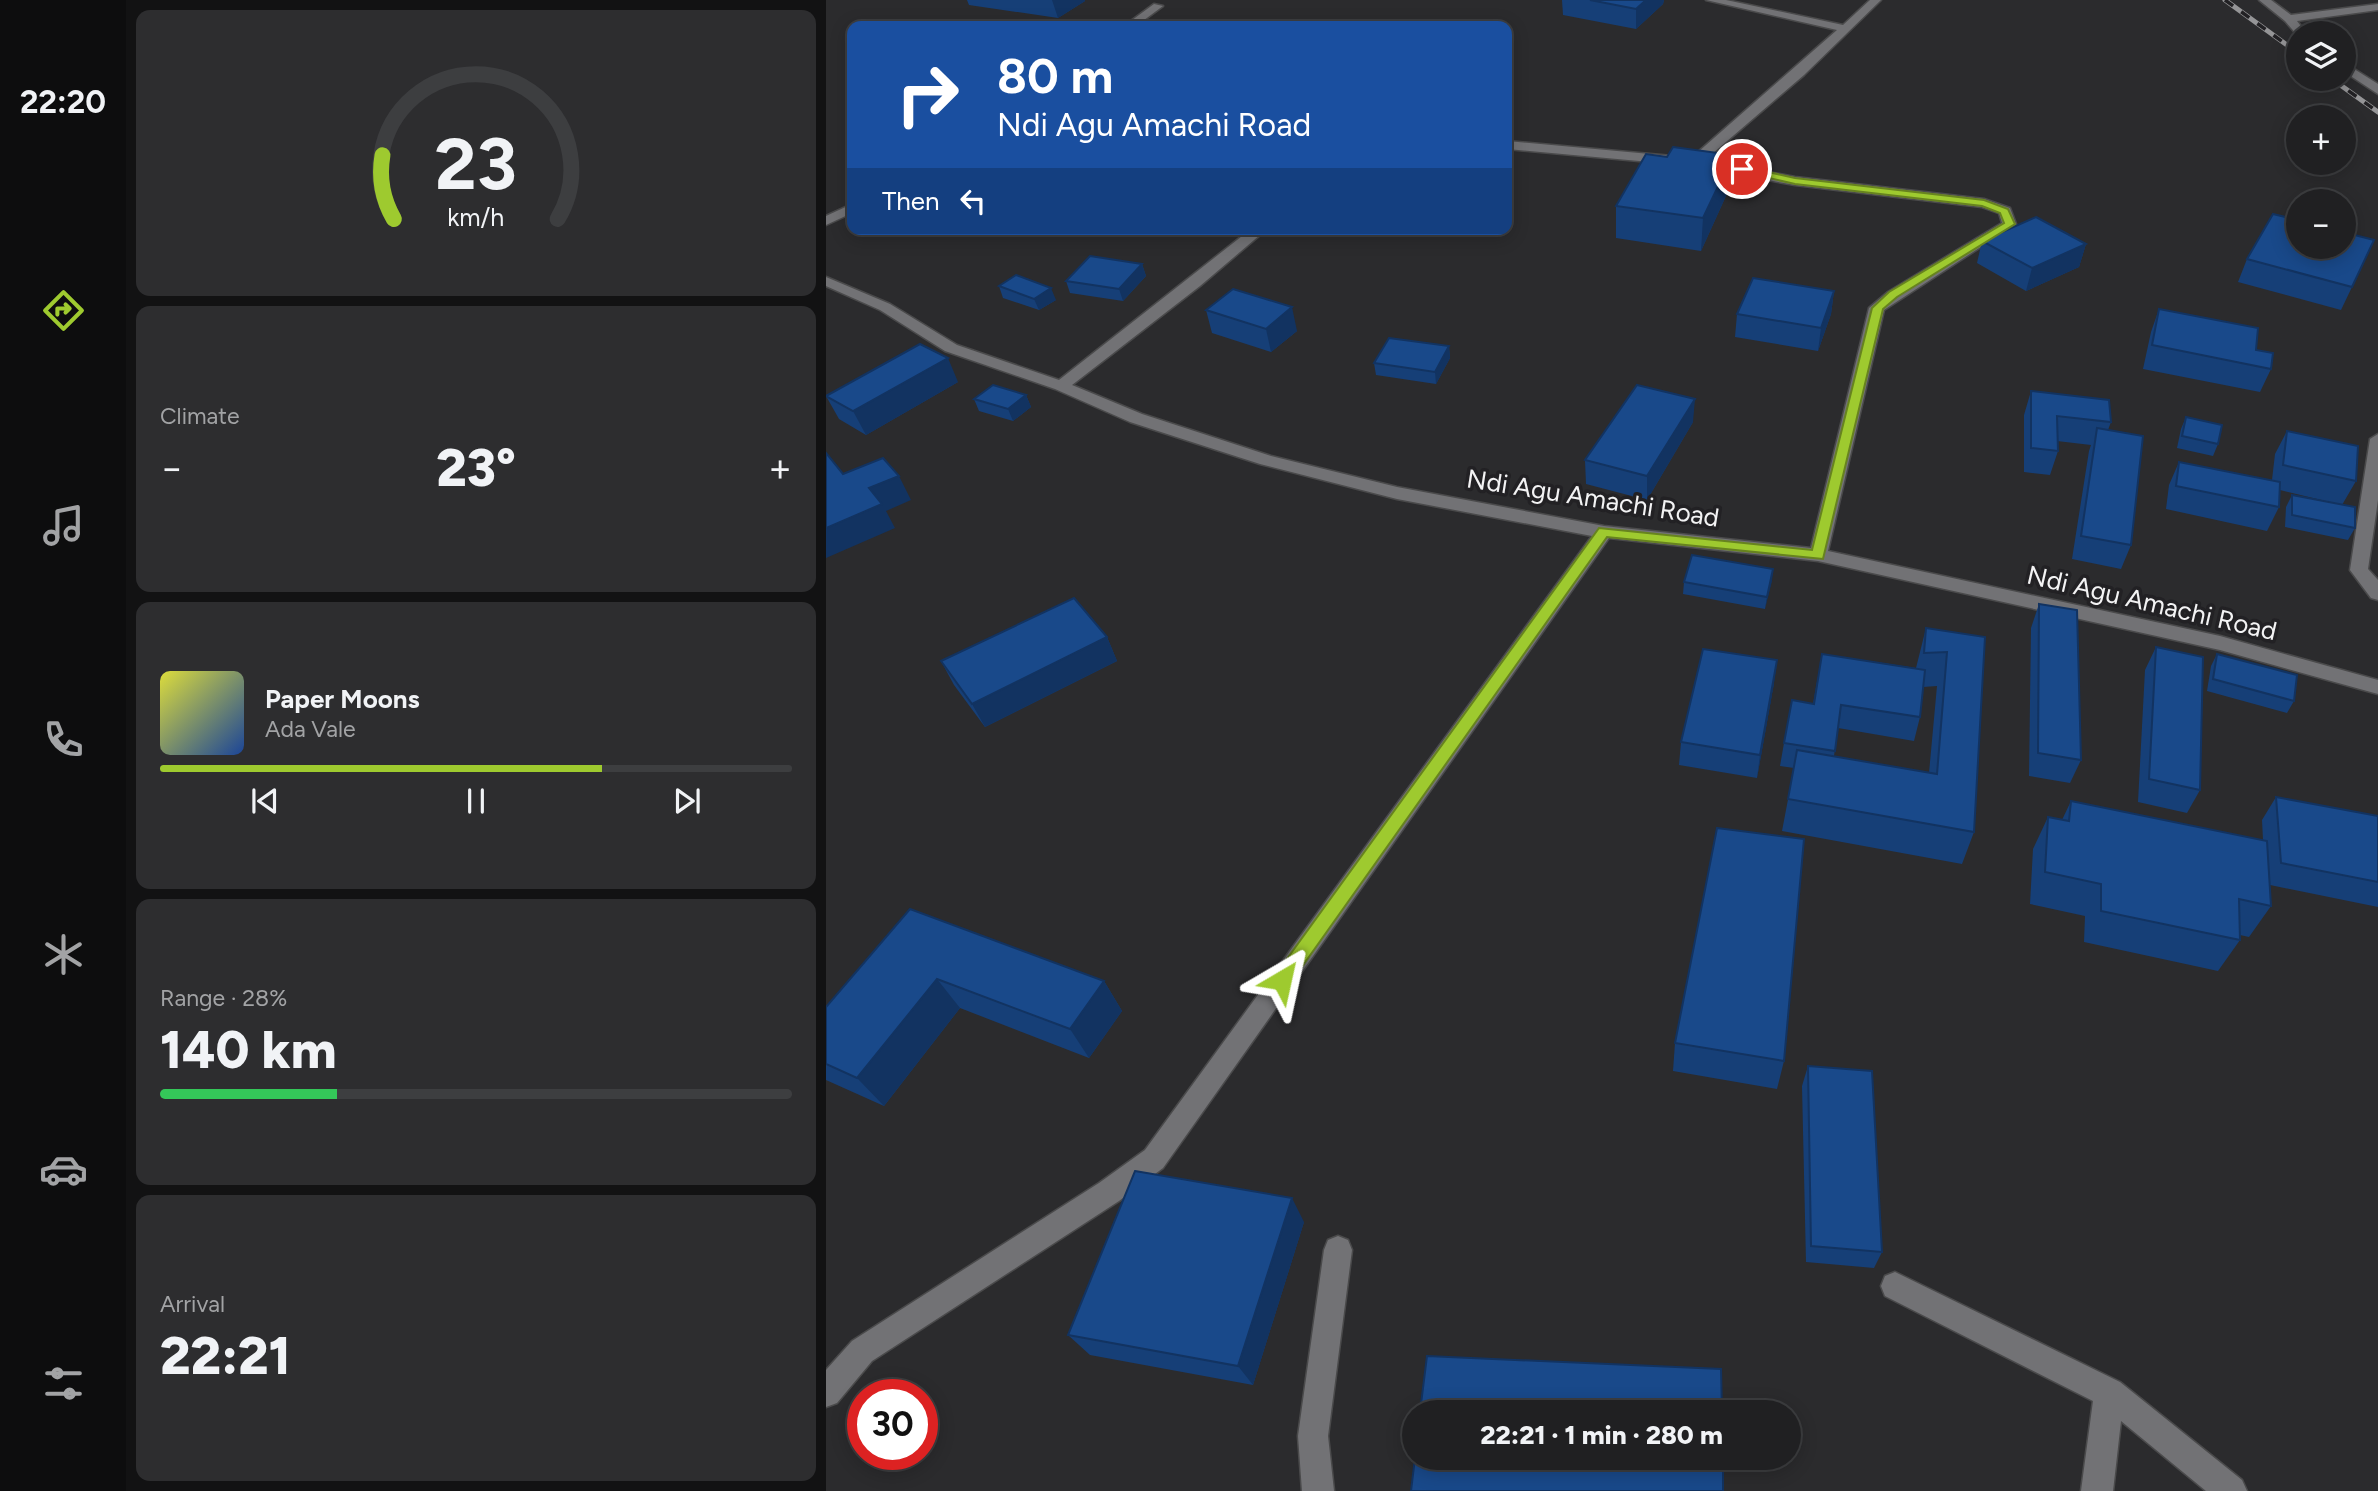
<!DOCTYPE html>
<meta charset="utf-8">
<style>
:root{--surface:#202022;--page:#2d2d2f;--text:#f1f3f6;--muted:#a2a3a5;--line:#3d3e40;--accent:#9eca2f}
body{margin:0;font-family:Figtree,sans-serif;background:var(--page);color:var(--text);height:100vh;display:flex;flex-direction:column;font-size:26px;white-space:nowrap}
*{box-sizing:border-box;margin:0}
p{font-size:23px;color:var(--muted)}
.icon{flex:none;width:38px;height:38px;fill:none;stroke:currentColor;stroke-width:2;stroke-linecap:round;stroke-linejoin:round}
.map{position:relative;flex:1;overflow:hidden}
.drawer{display:flex;flex-direction:column;gap:10px;padding:10px;background:#121213;width:700px}
.drawer>*{flex:none}
.guide{position:absolute;left:21px;top:21px;width:665px;height:214px;border-radius:14px;box-shadow:0 4px 18px #0003,0 0 0 2px var(--line);background:#1a4fa0;color:#fff;overflow:hidden}
.fabs{position:absolute;left:1460px;top:21px;display:grid;gap:14px}
.fabs a{display:grid;place-items:center;width:70px;height:70px;border-radius:50%;background:var(--surface);box-shadow:0 4px 18px #0003,0 0 0 2px var(--line);font-size:35px}
.speed{position:absolute;left:21px;top:1379px;display:flex;gap:14px;font-size:35px;font-weight:700;text-align:center}
.speed>*{display:grid;place-content:center;width:91px;height:91px;border-radius:50%;background:var(--surface);box-shadow:0 4px 18px #0003,0 0 0 2px var(--line);line-height:1}
.speed .limit{border:10px solid #d22;background:#fff;color:#111}
.pin{position:absolute;display:grid;place-items:center;width:60px;height:60px;color:#fff;margin:-30px;border:4px solid #fff;border-radius:50%;box-shadow:0 2px 7px #0007}
.me{position:absolute;width:77px;margin:-38px;rotate:36deg;stroke-linejoin:round;filter:drop-shadow(0 0 5px #0008)}
.turn{display:flex;align-items:center;gap:24px;height:147px;padding:0 35px;font-size:32px}
.turn .icon{width:91px;height:91px;stroke-width:2.5}
.turn b{display:block;font-size:49px;line-height:60px}
.then{display:flex;align-items:center;height:66px;padding:0 35px;background:#0003;gap:14px;font-size:26px}
.big{font-size:52px;font-weight:800;line-height:1.1}
.drawer .tile{flex:1;display:flex;flex-direction:column;justify-content:center;gap:10px;min-width:0;padding:0 24px;border-radius:14px;background:var(--page)}
.drawer .dial{align-items:center;gap:0}
.dial svg{height:182px;overflow:visible;fill:none;stroke:var(--line);stroke-width:7;stroke-linecap:round;text-anchor:middle}
.dial text{fill:var(--text);stroke:none}
.song{display:flex;align-items:center;gap:21px}
.cover{width:84px;height:84px;border-radius:10px;background:linear-gradient(135deg,hsl(60 70% 55%),hsl(220 70% 35%))}
.played{height:7px;border-radius:4px;background:linear-gradient(90deg,var(--accent) 70%,var(--line) 70%)}
.keys{display:flex;justify-content:space-around;direction:ltr}
.heat{display:flex;justify-content:space-between;align-items:center;font-size:38px;direction:ltr}
.charge{height:10px;border-radius:5px;background:linear-gradient(90deg,#34c759 28%,var(--line) 0)}
.trip{position:absolute;left:576px;top:1400px;width:399px;height:70px;border-radius:35px;background:var(--surface);box-shadow:0 4px 18px #0003,0 0 0 2px var(--line);font-weight:800;line-height:70px;text-align:center}
main{display:flex;flex:1;min-height:0}
.tab-bar{display:flex;flex-direction:column;width:126px;justify-content:space-around;align-items:center;background:#0d0d0e;color:var(--muted)}
.tab-bar .icon{width:49px;height:49px}
.tab-bar .current{color:var(--accent)}
.tab-bar b{font-size:32px;color:var(--text)}
.map>svg:first-child{display:block}
</style>
<main>
<nav class="tab-bar">
<b>22:20</b>
<svg class="icon current" aria-label="directions" viewBox="0 0 24 24"><path d="M12 3l9 9-9 9-9-9zM9 14v-3h6M13 9l2 2-2 2"/></svg>
<svg class="icon" aria-label="music" viewBox="0 0 24 24"><path d="M9 18V5l10-2v13"/><circle cx="6" cy="18" r="3"/><circle cx="16" cy="16" r="3"/></svg>
<svg class="icon" aria-label="phone" viewBox="0 0 24 24"><path d="M5 4h4l2 5-3 2q2 4 5 5l2-3 5 2v4C11 20 4 13 5 4z"/></svg>
<svg class="icon" aria-label="climate" viewBox="0 0 24 24"><path d="M12 3v18M4 7l16 10M4 17L20 7"/></svg>
<svg class="icon" aria-label="car" viewBox="0 0 24 24"><path d="M5 17H2v-5l4-1 3-4h7l3 4 3 1v5h-3M9 17h6M6 11h13"/><circle cx="7" cy="17" r="2"/><circle cx="17" cy="17" r="2"/></svg>
<svg class="icon" aria-label="filters" viewBox="0 0 24 24"><path d="M4 7h16M4 17h16"/><circle cx="9" cy="7" r="2"/><circle cx="15" cy="17" r="2"/></svg>
</nav>
<section class="drawer">
<div class="tile dial"><svg viewBox="0 0 100 80">
<path d="M14 69A42 42 0 1 1 86 69"/>
<path d="M14 69A42 42 0 0 1 9 41" stroke="#9eca2f"/>
<text x="50" y="56" font-size="32" font-weight="700">23</text>
<text x="50" y="72" font-size="11">km/h</text>
</svg></div>
<div class="tile"><p>Climate</p>
<div class="heat"><a>−</a><b class="big">23°</b><a>+</a></div>
</div>
<div class="tile">
<div class="song"><i class="cover"></i><div><b>Paper Moons</b><p>Ada Vale</p></div></div>
<div class="played"></div>
<div class="keys"><svg class="icon" aria-label="previous" viewBox="0 0 24 24"><path d="M18 5L8 12l10 7zM5 5v14"/></svg><svg class="icon" aria-label="pause" viewBox="0 0 24 24"><path d="M8 5v14M16 5v14"/></svg><svg class="icon" aria-label="next" viewBox="0 0 24 24"><path d="M6 5l10 7-10 7zM19 5v14"/></svg></div>
</div>
<div class="tile"><p>Range · 28%</p><b class="big">140 km</b><div class="charge"></div></div>
<div class="tile"><p>Arrival</p><b class="big">22:21</b></div>
</section>
<div class="map">
<svg width="1552" height="1491" viewBox="0 0 1552 1491">
<rect width="100%" height="100%" fill="#2b2b2d"/>
<g fill="none" stroke-linecap="round" stroke-linejoin="round">
<g stroke="#4a4a4b" stroke-width="3">
<g id="minor">
<polygon points="880,0 900,0 1017,25 1044,0 1055,0 978,75 879,160 969,177 1158,199 1184,208 1190,224 1058,310 1002,551 1394,636 1552,680 1552,694 1394,650 992,561 783,538 337,1168 293,1201 46,1361 11,1403 0,1407 0,1370 26,1341 273,1183 319,1150 766,536 571,499 434,464 304,422 229,389 119,351 54,310 0,286 0,277 64,304 131,345 233,380 425,229 441,229 374,286 246,385 316,414 445,456 571,487 778,526 985,548 1043,308 1062,292 1176,223 1173,213 1156,207 969,185 863,166 863,160 1011,30"/>
<polygon points="1433,0 1445,0 1465,15 1552,4 1552,10 1471,21 1480,33 1472,33 1472,36 1459,21"/>
<polygon points="328,4 337,6 310,26 298,26"/>
<polygon points="1517,62 1552,84 1552,94 1517,71"/>
<polygon points="681,141 846,156 853,160 846,164 681,149"/>
<polygon points="26,204 26,213 0,225 0,216"/>
<polygon points="1552,434 1552,500 1542,569 1552,580 1552,600 1545,598 1524,570 1544,439"/>
<polygon points="512,1236 522,1240 526,1250 502,1436 508,1491 476,1491 472,1436 498,1250 502,1240"/>
<polygon points="1069,1272 1294,1382 1416,1480 1421,1491 1380,1491 1295,1421 1287,1491 1255,1491 1267,1401 1059,1296 1055,1286 1059,1276"/>
</g>
</g>
<use href="#minor" fill="#727275" fill-rule="evenodd"/>
<g stroke="#959597" stroke-width="5">
<g id="rail">
<polyline points="1399,0 1472,53"/>
<polyline points="1506,79 1552,112"/>
</g>
</g>
<use href="#rail" stroke="#222124" stroke-width="3.5" stroke-dasharray="10" stroke-linecap="butt"/>
</g>
<g fill="#163f77" fill-rule="evenodd">
<polygon points="141,0 259,0 259,1 232,18 143,5"/>
<polygon points="736,0 838,0 837,4 810,29 737,15"/>
<polygon points="904,187 875,251 790,238 790,206"/>
<polygon points="1156,241 1260,244 1253,267 1200,291 1151,263"/>
<polygon points="1421,259 1526,287 1515,310 1412,282"/>
<polygon points="316,264 320,276 297,301 244,293 240,281"/>
<polygon points="173,286 230,300 213,310 177,298"/>
<polygon points="1008,291 1005,314 992,351 909,337 911,314"/>
<polygon points="1333,309 1445,369 1434,392 1317,369 1325,332"/>
<polygon points="380,310 471,331 445,352 386,333"/>
<polygon points="623,346 624,358 610,384 550,375 548,363"/>
<polygon points="132,382 40,435 13,419 0,396"/>
<polygon points="1205,391 1285,422 1282,430 1305,545 1295,569 1246,559 1263,451 1265,445 1231,441 1232,451 1224,475 1198,472 1198,415"/>
<polygon points="200,395 205,407 187,421 153,411 148,399"/>
<polygon points="1360,417 1392,444 1387,456 1351,448 1355,429"/>
<polygon points="867,422 821,500 760,484 759,460"/>
<polygon points="1461,431 1530,481 1516,505 1454,490 1453,507 1441,531 1340,509 1343,485 1353,462 1446,480 1449,454"/>
<polygon points="1466,495 1529,528 1522,540 1459,527 1460,507"/>
<polygon points="947,569 939,609 857,594 858,582"/>
<polygon points="1213,604 1255,760 1244,783 1203,776 1205,628"/>
<path d="M1100 628 1159 637 1148 832 1136 864 956 831 968 768 954 766 958 743 987 704 996 654 1090 668ZM1111 686 1103 773 1008 756 1012 728 1088 741 1094 717 1097 687Z"/>
<polygon points="281,637 291,661 159,727 128,685 115,661"/>
<polygon points="1330,647 1374,790 1361,813 1312,802 1319,670"/>
<polygon points="1391,654 1468,701 1461,713 1381,691 1385,666"/>
<polygon points="948,683 931,778 853,765 855,742"/>
<polygon points="1450,797 1552,816 1552,907 1444,885 1445,906 1423,937 1414,935 1414,940 1392,971 1258,942 1259,916 1204,904 1207,849 1222,817 1236,820 1245,801 1437,840 1436,820"/>
<polygon points="84,909 278,981 296,1011 263,1058 134,1008 58,1106 0,1080 0,1007"/>
<polygon points="849,1043 958,1061 951,1089 847,1071"/>
<polygon points="982,1066 1056,1252 1048,1268 980,1262 976,1086"/>
<polygon points="478,1222 427,1385 264,1355 242,1335"/>
</g>
<g fill="#123361">
<polygon points="226,0 259,0 259,1 232,18"/>
<polygon points="820,0 838,0 837,4 810,29 810,9"/>
<polygon points="907,155 904,187 875,251 877,218"/>
<polygon points="1260,244 1253,267 1200,291 1206,268"/>
<polygon points="316,264 320,276 297,301 293,289"/>
<polygon points="225,288 230,300 213,310 208,299"/>
<polygon points="1008,291 1005,314 992,351 995,328"/>
<polygon points="466,307 471,331 445,352 440,329"/>
<polygon points="623,346 624,358 610,384 609,372"/>
<polygon points="122,358 132,382 40,435 27,411"/>
<polygon points="200,395 205,407 187,421 182,409"/>
<polygon points="869,399 867,422 821,500 821,476"/>
<polygon points="73,476 85,500 60,511 69,528 0,558 0,528 43,488"/>
<polygon points="947,569 946,581 939,609 941,597"/>
<polygon points="281,637 291,661 159,727 146,704"/>
<polygon points="951,660 948,683 931,778 934,755"/>
<polygon points="111,979 134,1008 58,1106 31,1078"/>
<polygon points="278,981 296,1011 263,1058 244,1029"/>
<polygon points="466,1198 478,1222 427,1385 412,1366"/>
</g>
<g fill="#19498a" stroke="#123361" stroke-width="2">
<polygon points="764,0 820,0 810,9"/>
<polygon points="847,147 907,155 877,218 790,206 820,154 841,157"/>
<polygon points="1447,214 1472,220 1472,247 1517,247 1517,232 1548,240 1526,287 1421,259"/>
<polygon points="1210,217 1260,244 1206,268 1156,241"/>
<polygon points="264,256 316,264 293,289 240,281"/>
<polygon points="190,275 225,288 208,299 173,286"/>
<polygon points="927,278 1008,291 995,328 911,314"/>
<polygon points="407,289 466,307 440,329 380,310"/>
<polygon points="1333,309 1432,328 1430,350 1447,353 1445,369 1326,345"/>
<polygon points="563,338 623,346 609,372 548,363"/>
<polygon points="94,344 122,358 27,411 0,396"/>
<polygon points="167,385 200,395 182,409 148,399"/>
<polygon points="811,385 869,399 821,476 759,460"/>
<polygon points="1205,391 1283,400 1285,422 1231,416 1232,451 1205,448"/>
<polygon points="1360,417 1396,425 1392,444 1356,436"/>
<polygon points="1271,428 1317,436 1305,545 1255,536"/>
<polygon points="1461,431 1532,446 1530,481 1457,465"/>
<polygon points="0,453 17,474 57,458 73,476 43,488 56,504 0,528"/>
<polygon points="1353,462 1454,482 1453,507 1350,486"/>
<polygon points="1466,495 1529,507 1529,528 1466,515"/>
<polygon points="866,555 947,569 941,597 858,582"/>
<polygon points="248,598 281,637 146,704 115,661"/>
<polygon points="1213,604 1251,610 1255,760 1212,753"/>
<polygon points="1100,628 1159,637 1148,832 962,799 971,750 1111,774 1121,652 1098,653"/>
<polygon points="1330,647 1377,657 1374,790 1323,779"/>
<polygon points="877,649 951,660 934,755 855,742"/>
<polygon points="996,654 1099,670 1094,717 1015,705 1009,751 958,743 966,700 988,704"/>
<polygon points="1391,654 1471,675 1468,701 1387,679"/>
<polygon points="1450,797 1552,816 1552,882 1455,863"/>
<polygon points="1245,801 1441,841 1445,906 1413,899 1414,940 1275,911 1275,884 1219,872 1222,817 1243,821"/>
<polygon points="891,828 978,839 958,1061 849,1043"/>
<polygon points="84,909 278,981 244,1029 111,979 31,1078 0,1064 0,1007"/>
<polygon points="982,1066 1046,1071 1056,1252 985,1246"/>
<polygon points="309,1171 466,1198 412,1366 242,1335"/>
<polygon points="601,1356 895,1369 896,1412 594,1412"/>
<polygon points="589,1458 897,1458 897,1491 585,1491"/>
</g>
<polygon fill="#9eca2f" stroke="#67831f" stroke-width="2" points="916,166 969,178 1158,200 1182,209 1189,224 1071,297 1057,309 997,559 781,537 463,985 456,988 450,985 447,980 450,974 773,528 986,550 1046,308 1063,292 1178,223 1174,213 1156,206 969,184 912,171 912,167"/>
<g text-anchor="middle" stroke-width="7" stroke-linejoin="round" paint-order="stroke">
<g font-size="26" fill="#f3f3f4" stroke="#222124">
<text transform="translate(767 498) rotate(9)" y="9">Ndi Agu Amachi Road</text>
<text transform="translate(1326 603) rotate(13)" y="9">Ndi Agu Amachi Road</text>
</g>
</g>
</svg>
<div class="fabs">
<a><svg class="icon" aria-label="layers" viewBox="0 0 24 24"><path d="M12 4l9 5-9 5-9-5zM3 14l9 5 9-5"/></svg></a>
<a>+</a>
<a>−</a>
</div>
<div class="speed"><div class="limit">30</div></div>
<div class="pin" style="left:916px;top:169px;background:#d93025"><svg class="icon" aria-label="arrive" viewBox="0 0 24 24"><path d="M6 21V4h12l-3 4 3 4H6"/></svg></div>
<svg class="me" style="left:456px;top:980px" viewBox="-20 -20 40 40"><path d="M0-17L14 15 0 8-14 15z" fill="#9eca2f" stroke="#fff" stroke-width="4"/></svg>
<div class="trip">22:21 · 1 min · 280 m</div>
<div class="guide">
<div class="turn"><svg class="icon" aria-label="right" viewBox="0 0 24 24"><path d="M7 20v-9h11M14 6l5 5-5 5"/></svg><div><b>80 m</b>Ndi Agu Amachi Road</div></div>
<div class="then">Then<svg class="icon" aria-label="left" viewBox="0 0 24 24"><path d="M17 20v-9H6M10 6l-5 5 5 5"/></svg></div>
</div>
</div>
</main>
